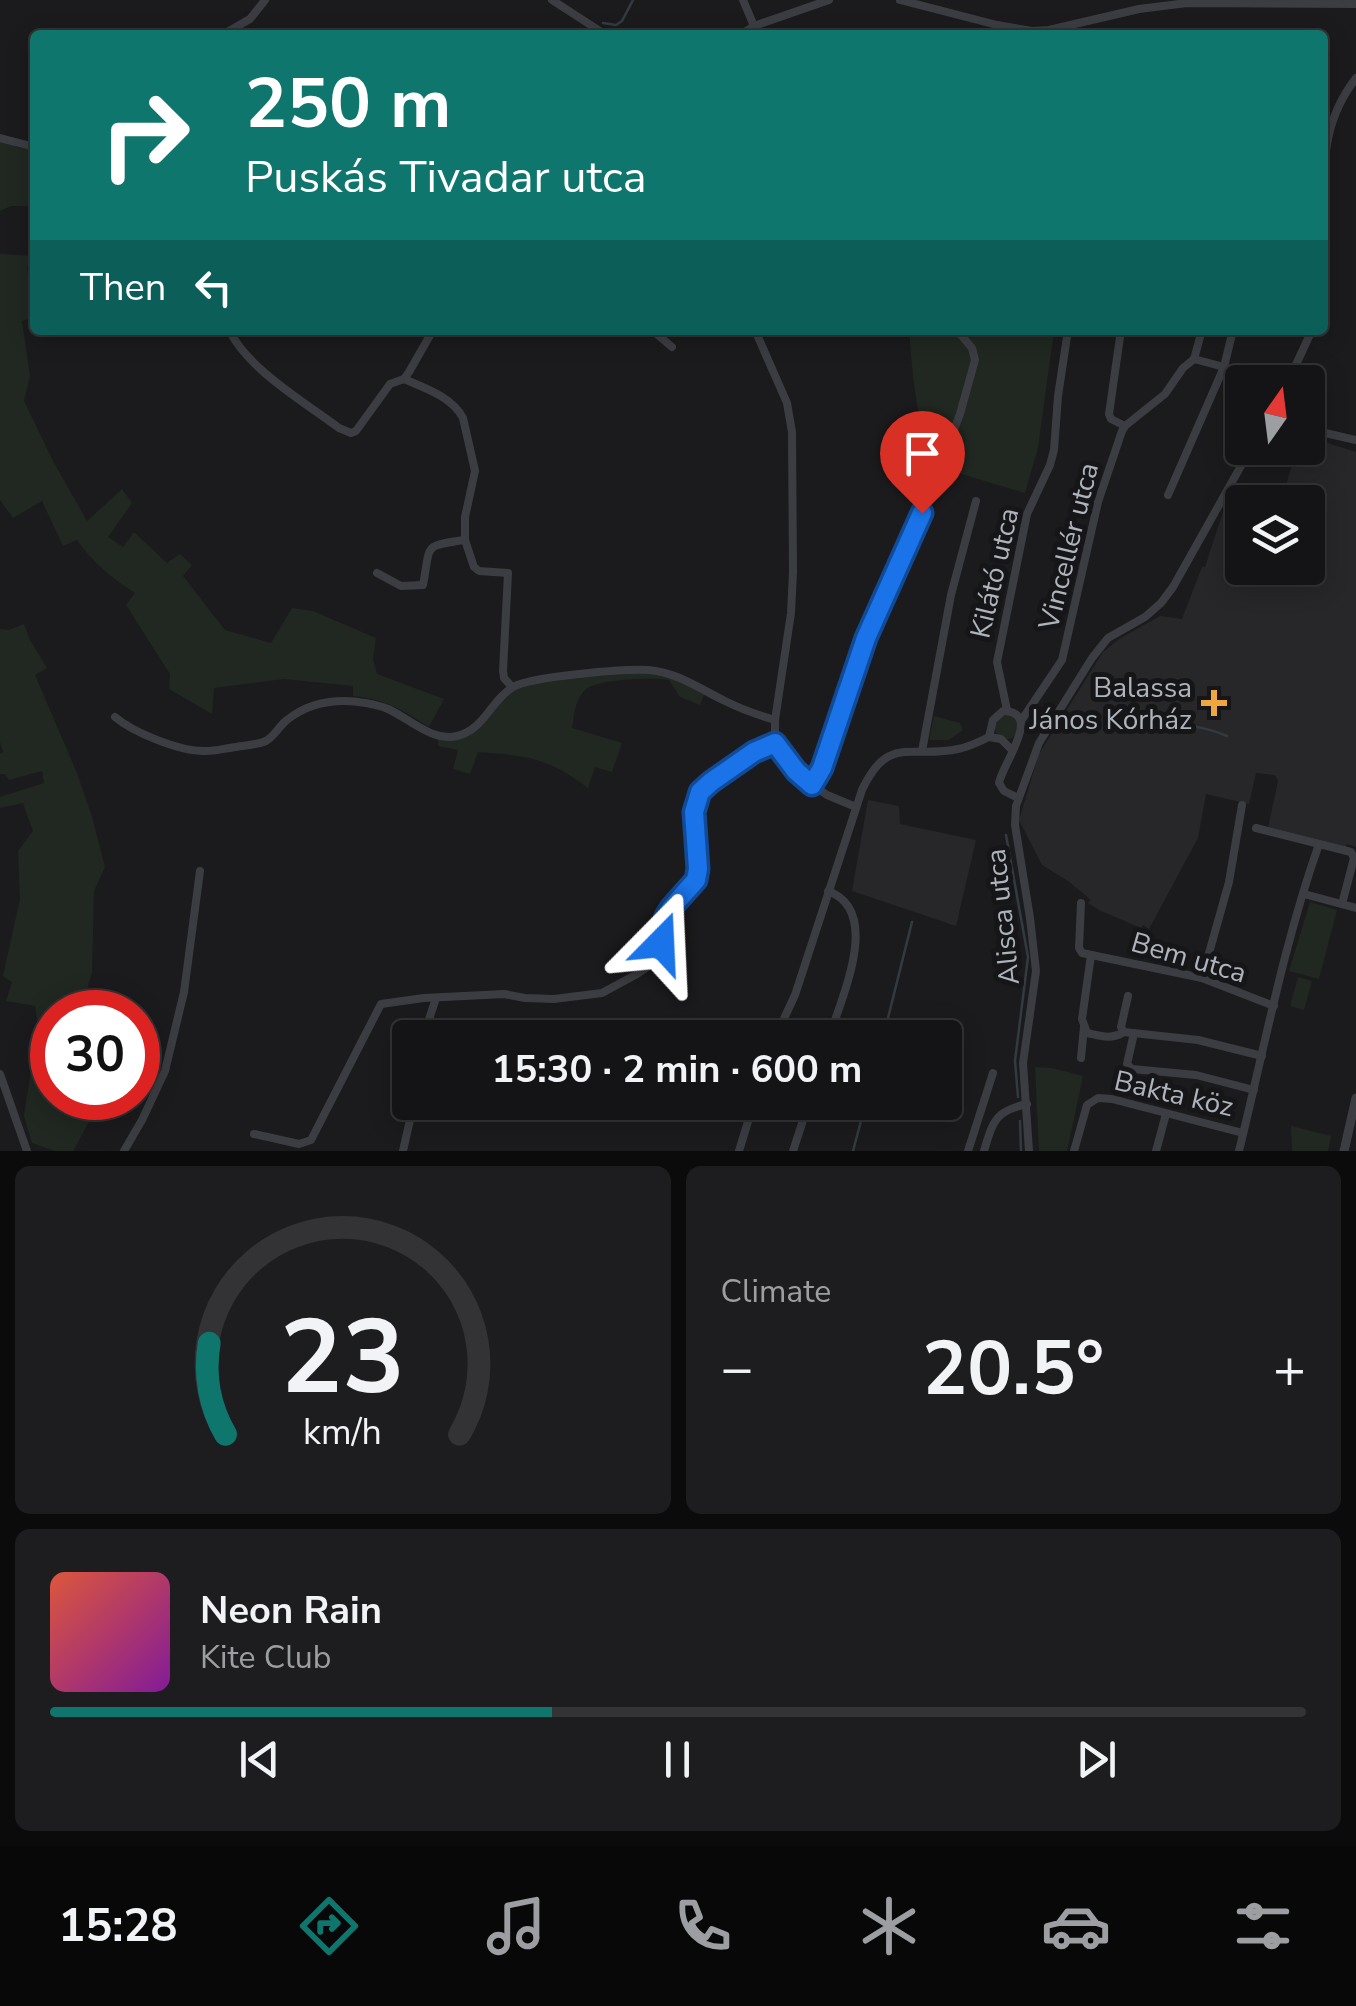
<!DOCTYPE html>
<meta charset="utf-8">
<style>
:root{--surface:#141416;--page:#1d1d1f;--text:#f1f3f6;--muted:#9d9ea1;--line:#333335;--accent:#0f766e}
body{margin:0;font-family:"Nunito Sans",sans-serif;background:var(--page);color:var(--text);height:100vh;display:flex;flex-direction:column;font-size:38px;white-space:nowrap}
*{box-sizing:border-box;margin:0}
p{font-size:32px;color:var(--muted)}
.icon{flex:none;width:55px;height:55px;fill:none;stroke:currentColor;stroke-width:2;stroke-linecap:round;stroke-linejoin:round}
.map{position:relative;height:1151px;overflow:hidden}
.drawer{display:flex;flex-direction:column;gap:15px;padding:15px;background:#0b0b0c;flex:1}
.drawer>*{flex:none}
.banner{position:absolute;left:30px;top:30px;width:1298px;height:305px;border-radius:10px;box-shadow:0 5px 25px #0003,0 0 0 2px var(--line);background:#0f766e;color:#fff;overflow:hidden}
.needle{width:65px;rotate:14deg}
.controls{position:absolute;left:1225px;top:365px;display:grid;gap:20px}
.controls a{display:grid;place-items:center;width:100px;height:100px;border-radius:10px;background:var(--surface);box-shadow:0 5px 25px #0003,0 0 0 2px var(--line);font-size:50px}
.speed{position:absolute;left:30px;top:990px;display:flex;gap:20px;font-size:50px;font-weight:700;text-align:center}
.speed>*{display:grid;place-content:center;width:130px;height:130px;border-radius:50%;background:var(--surface);box-shadow:0 5px 25px #0003,0 0 0 2px var(--line);line-height:1}
.speed .limit{border:15px solid #d22;background:#fff;color:#111}
.pin{position:absolute;display:grid;place-items:center;width:85px;height:85px;color:#fff;margin:-102px -42px;border-radius:50% 50% 50% 0;rotate:-45deg;box-shadow:0 0 10px #0007}
.pin .icon{rotate:45deg}
.me{position:absolute;width:110px;margin:-55px;rotate:21deg;stroke-linejoin:round;filter:drop-shadow(0 0 8px #0008)}
.turn{display:flex;align-items:center;gap:35px;height:210px;padding:0 50px;font-size:45px}
.turn .icon{width:130px;height:130px;stroke-width:2.5}
.turn b{display:block;font-size:70px;line-height:85px}
.then{display:flex;align-items:center;height:95px;padding:0 50px;background:#0003;gap:20px;font-size:38px}
.big{font-size:75px;font-weight:700;line-height:1.1}
.drawer .tile{flex:1;display:flex;flex-direction:column;justify-content:center;gap:15px;min-width:0;padding:0 35px;border-radius:15px;background:var(--page)}
.drawer .dial{align-items:center;gap:0}
.dial svg{height:260px;overflow:visible;fill:none;stroke:var(--line);stroke-width:7;stroke-linecap:round;text-anchor:middle}
.dial text{fill:var(--text);stroke:none}
.song{display:flex;align-items:center;gap:30px}
.cover{width:120px;height:120px;border-radius:15px;background:linear-gradient(135deg,hsl(10 70% 55%),hsl(290 70% 35%))}
.played{height:10px;border-radius:5px;background:linear-gradient(90deg,var(--accent) 40%,var(--line) 40%)}
.keys{display:flex;justify-content:space-around;direction:ltr}
.heat{display:flex;justify-content:space-between;align-items:center;font-size:55px;direction:ltr}
.drawer .tiles{flex:1;display:grid;gap:15px;grid-template-columns:1fr 1fr}
.tile:last-child{grid-column:span 2}
.trip{position:absolute;left:392px;top:1020px;width:570px;height:100px;border-radius:10px;background:var(--surface);box-shadow:0 5px 25px #0003,0 0 0 2px var(--line);font-weight:700;line-height:100px;text-align:center}
.tabs{display:flex;height:160px;justify-content:space-around;align-items:center;background:#080809;color:var(--muted)}
.tabs .icon{width:70px;height:70px}
.tabs .selected{color:var(--accent)}
.tabs b{font-size:45px;color:var(--text)}
.map>svg:first-child{display:block}
</style>
<div class="map">
<svg width="1356" height="1151" viewBox="0 0 1356 1151">
<rect width="100%" height="100%" fill="#1b1b1d"/>
<g fill="#27272a">
<polygon points="1308,437 1356,452 1356,847 1347,844 1346,848 1268,828 1278,781 1275,775 1256,773 1249,804 1206,794 1198,838 1149,929 1143,925 1141,928 1099,910 1088,903 1091,900 1068,881 1042,865 1019,820 1039,754 1103,652 1119,639 1160,616 1182,619 1202,567 1205,567 1226,503 1242,508 1242,568 1308,568 1308,502 1281,502 1297,448 1308,448"/>
<polygon points="868,800 899,806 900,824 976,840 956,926 852,891"/>
</g>
<g fill="#202821">
<polygon points="0,135 16,147 35,150 35,206 11,206 0,211"/>
<path d="M0 254 35 256V264L27 267 29 289 35 299V317L22 321 30 376 24 401 53 461 87 521 122 489 132 503 108 537 123 547 134 532 167 563 180 554 192 565 183 576 225 630 271 643 292 608 313 611 376 638 373 659 377 674 444 699 429 727C401 709 387 700 353 696V686L284 679 214 688 212 714 169 689 170 674 126 605 135 593C113 579 92 562 77 540L63 546 42 501 13 518 0 500Z"/>
<polygon points="909,330 1054,330 1038,448 1025,493 958,473 936,463 928,478 913,377"/>
<polygon points="24,624 30,640 47,668 35,675 77,773 92,817 105,867 94,891 92,973 80,1012 52,1012 52,1098 91,1098 100,1102 73,1151 55,1151 32,1143 24,1116 38,1024 35,1006 6,1001 12,982 3,976 20,899 18,851 33,831 23,803 0,808 0,797 44,783 42,771 9,780 5,774 0,774 0,754 3,752 0,742 0,629 9,630"/>
<path d="M649 670 706 690 700 705 680 697 669 680C654 677 593 679 584 691 575 700 574 716 572 728L622 743 612 772 595 767 588 788C547 757 528 756 478 752L470 774 453 769 458 750 438 746V735L467 733 512 687 539 679Z"/>
<circle cx="1007" cy="727" r="12"/>
<polygon points="934,716 960,723 963,730 949,740 929,740"/>
<polygon points="1310,902 1337,910 1319,979 1289,971"/>
<polygon points="1298,977 1312,981 1304,1010 1290,1006"/>
<polygon points="1035,1067 1052,1068 1083,1076 1067,1151 1039,1151"/>
<polygon points="1291,1126 1331,1136 1328,1151 1292,1151"/>
</g>
<g fill="none" stroke-linecap="round" stroke-linejoin="round">
<g stroke="#313b41" stroke-width="2.5">
<polyline points="603,23 616,25 622,21 633,0"/>
<path d="M1142 717C1171 726 1198 723 1227 736"/>
<polyline points="1006,835 1028,957 1015,1061 1018,1097"/>
<polyline points="883,1038 912,922"/>
<polyline points="1020,1121 1021,1151"/>
<polyline points="853,1151 866,1102"/>
</g>
<g stroke="#3c3d42" stroke-width="8">
<polyline points="552,0 606,35"/>
<polyline points="743,0 754,26"/>
<polyline points="900,0 997,25 1032,31 1049,30 1139,9 1187,3 1356,4"/>
<polyline points="222,35 250,19 265,0"/>
<polyline points="740,35 754,26 829,0"/>
<polyline points="0,138 35,147"/>
<path d="M1322 292C1337 214 1302 148 1356 78"/>
<path d="M229 330C249 370 303 401 339 428L351 433 356 431 390 384 404 379 409 372 433 330"/>
<polyline points="652,330 672,347"/>
<polyline points="755,330 787,403 792,432 793,572 791,613 775,720 775,743 796,771 813,785 827,795 856,807"/>
<polyline points="1121,330 1109,414 1111,419 1125,426"/>
<polyline points="1194,359 1224,367 1233,330"/>
<path d="M404 379C425 388 452 397 463 418L475 471 465 517V540L474 567 479 571 508 573 503 671 504 678 512 687"/>
<polyline points="1288,382 1312,330"/>
<polyline points="1308,429 1356,440"/>
<polyline points="1168,495 1224,367 1275,382"/>
<path d="M377 573 401 586 423 585C431 544 422 546 465 540"/>
<polyline points="1007,710 997,662 1027,514 1050,465 1054,450 1058,396 1068,330"/>
<path d="M115 717C134 733 181 752 206 751 216 751 226 748 236 747 246 745 257 745 266 741 275 736 279 726 287 720 303 707 323 701 344 701 357 701 376 704 388 709 410 719 432 742 457 736 484 730 492 699 513 687 532 676 625 669 648 670 677 672 700 689 725 701 741 709 758 715 775 720"/>
<polyline points="1021,721 1062,660 1098,502 1122,431 1125,426 1165,394 1183,368 1194,359 1202,330"/>
<path d="M1012 750 1001 739 989 737 993 720 1003 711C1044 712 1002 764 999 783L1004 791 1018 798"/>
<polyline points="922,751 951,595 976,501"/>
<polyline points="813,785 821,768 865,638 922,513 960,414 975,360 972,348 961,335 961,330"/>
<polyline points="1256,828 1351,852 1354,858 1342,904"/>
<path d="M828 891C883 911 841 998 829 1038"/>
<polyline points="1304,894 1356,908"/>
<polyline points="1081,903 1079,948 1082,953 1202,978 1274,1006"/>
<path d="M1091 955 1082 1019 1087 1033C1101 1036 1111 1040 1124 1032"/>
<polyline points="1202,978 1229,882 1242,805"/>
<polyline points="1128,996 1121,1027 1124,1032 1198,1040 1262,1056"/>
<polyline points="1134,1033 1127,1064 1132,1069 1196,1075 1254,1090"/>
<polyline points="423,1038 436,998"/>
<path d="M775 1038 795 995 862 790C888 734 911 759 958 749 969 747 979 742 989 737"/>
<polyline points="1081,1058 1084,1027"/>
<polyline points="0,1074 27,1151"/>
<polyline points="254,1134 299,1144 311,1140 381,1004 424,998 504,994 525,998 554,999 602,993 637,974 649,966 658,955 666,916 678,898 696,880 699,869 694,812 700,792 711,782 754,752 775,743"/>
<polyline points="124,1151 142,1120 165,1071 184,992 200,871"/>
<polyline points="403,1151 414,1102"/>
<polyline points="739,1151 754,1102"/>
<polyline points="793,1151 809,1102"/>
<polyline points="968,1151 993,1073"/>
<path d="M984 1151C993 1121 995 1111 1027 1104"/>
<polyline points="1029,1151 1023,1063 1036,971 1030,918 1015,825 1016,806 1039,743 1092,658 1108,638 1145,617 1161,603 1173,587 1251,448"/>
<polyline points="1074,1151 1087,1105 1098,1098 1112,1099 1243,1133"/>
<polyline points="1156,1151 1166,1114"/>
<path d="M1239 1151C1264 1049 1284 943 1319 844"/>
</g>
<polyline stroke="#3c3d42" stroke-width="9" points="1344,1151 1356,1098"/>
</g>
<g fill="none" stroke-linecap="round" stroke-linejoin="round">
<g stroke="#114b97" stroke-width="25">
<polyline id="route" points="661,943 666,916 671,908 696,880 698,869 694,812 700,792 711,782 754,752 775,743 796,771 812,785 822,768 866,638 922,513"/>
</g>
<use href="#route" stroke="#1a73e8" stroke-width="18"/>
</g>
<path fill="#eea642" stroke="#161618" stroke-width="4" d="M1209 688h10v10h10v10h-10v10h-10v-10h-10v-10h10z"/>
<g text-anchor="middle" stroke-width="10" stroke-linejoin="round" paint-order="stroke">
<g font-size="28" fill="#aeb3bc" stroke="#161618">
<text transform="translate(1068 546) rotate(-76)" y="10">Vincellér utca</text>
<text transform="translate(994 573) rotate(-77)" y="10">Kilátó utca</text>
<text transform="translate(1002 917) rotate(-96)" y="10">Alisca utca</text>
<text transform="translate(1189 957) rotate(16)" y="10">Bem utca</text>
<text transform="translate(1174 1093) rotate(13)" y="10">Bakta köz</text>
</g>
<g font-size="28" fill="#aeb3bc" stroke="#161618" text-anchor="end">
<text x="1192" y="697">Balassa<tspan x="1192" dy="32">János Kórház</tspan></text>
</g>
</g>
</svg>
<div class="controls">
<a><svg class="needle" viewBox="-14 -14 28 28"><path d="M0-13l5 13h-10z" fill="#e53935"/><path d="M0 13l5-13h-10z" fill="#9d9ea1"/></svg></a>
<a><svg class="icon" aria-label="layers" viewBox="0 0 24 24"><path d="M12 4l9 5-9 5-9-5zM3 14l9 5 9-5"/></svg></a>
</div>
<div class="speed"><div class="limit">30</div></div>
<div class="pin" style="left:922px;top:513px;background:#d93025"><svg class="icon" aria-label="arrive" viewBox="0 0 24 24"><path d="M6 21V4h12l-3 4 3 4H6"/></svg></div>
<svg class="me" style="left:661px;top:943px" viewBox="-20 -20 40 40"><path d="M0-17L14 15 0 8-14 15z" fill="#1a73e8" stroke="#fff" stroke-width="4"/></svg>
<div class="trip">15:30 · 2 min · 600 m</div>
<div class="banner">
<div class="turn"><svg class="icon" aria-label="right" viewBox="0 0 24 24"><path d="M7 20v-9h11M14 6l5 5-5 5"/></svg><div><b>250 m</b>Puskás Tivadar utca</div></div>
<div class="then">Then<svg class="icon" aria-label="left" viewBox="0 0 24 24"><path d="M17 20v-9H6M10 6l-5 5 5 5"/></svg></div>
</div>
</div>
<section class="drawer">
<div class="tiles">
<div class="tile dial"><svg viewBox="0 0 100 80">
<path d="M14 69A42 42 0 1 1 86 69"/>
<path d="M14 69A42 42 0 0 1 9 41" stroke="#0f766e"/>
<text x="50" y="56" font-size="32" font-weight="700">23</text>
<text x="50" y="72" font-size="11">km/h</text>
</svg></div>
<div class="tile"><p>Climate</p>
<div class="heat"><a>−</a><b class="big">20.5°</b><a>+</a></div>
</div>
<div class="tile">
<div class="song"><i class="cover"></i><div><b>Neon Rain</b><p>Kite Club</p></div></div>
<div class="played"></div>
<div class="keys"><svg class="icon" aria-label="previous" viewBox="0 0 24 24"><path d="M18 5L8 12l10 7zM5 5v14"/></svg><svg class="icon" aria-label="pause" viewBox="0 0 24 24"><path d="M8 5v14M16 5v14"/></svg><svg class="icon" aria-label="next" viewBox="0 0 24 24"><path d="M6 5l10 7-10 7zM19 5v14"/></svg></div>
</div>
</div>
</section>
<nav class="tabs">
<b>15:28</b>
<svg class="icon selected" aria-label="directions" viewBox="0 0 24 24"><path d="M12 3l9 9-9 9-9-9zM9 14v-3h6M13 9l2 2-2 2"/></svg>
<svg class="icon" aria-label="music" viewBox="0 0 24 24"><path d="M9 18V5l10-2v13"/><circle cx="6" cy="18" r="3"/><circle cx="16" cy="16" r="3"/></svg>
<svg class="icon" aria-label="phone" viewBox="0 0 24 24"><path d="M5 4h4l2 5-3 2q2 4 5 5l2-3 5 2v4C11 20 4 13 5 4z"/></svg>
<svg class="icon" aria-label="climate" viewBox="0 0 24 24"><path d="M12 3v18M4 7l16 10M4 17L20 7"/></svg>
<svg class="icon" aria-label="car" viewBox="0 0 24 24"><path d="M5 17H2v-5l4-1 3-4h7l3 4 3 1v5h-3M9 17h6M6 11h13"/><circle cx="7" cy="17" r="2"/><circle cx="17" cy="17" r="2"/></svg>
<svg class="icon" aria-label="filters" viewBox="0 0 24 24"><path d="M4 7h16M4 17h16"/><circle cx="9" cy="7" r="2"/><circle cx="15" cy="17" r="2"/></svg>
</nav>
